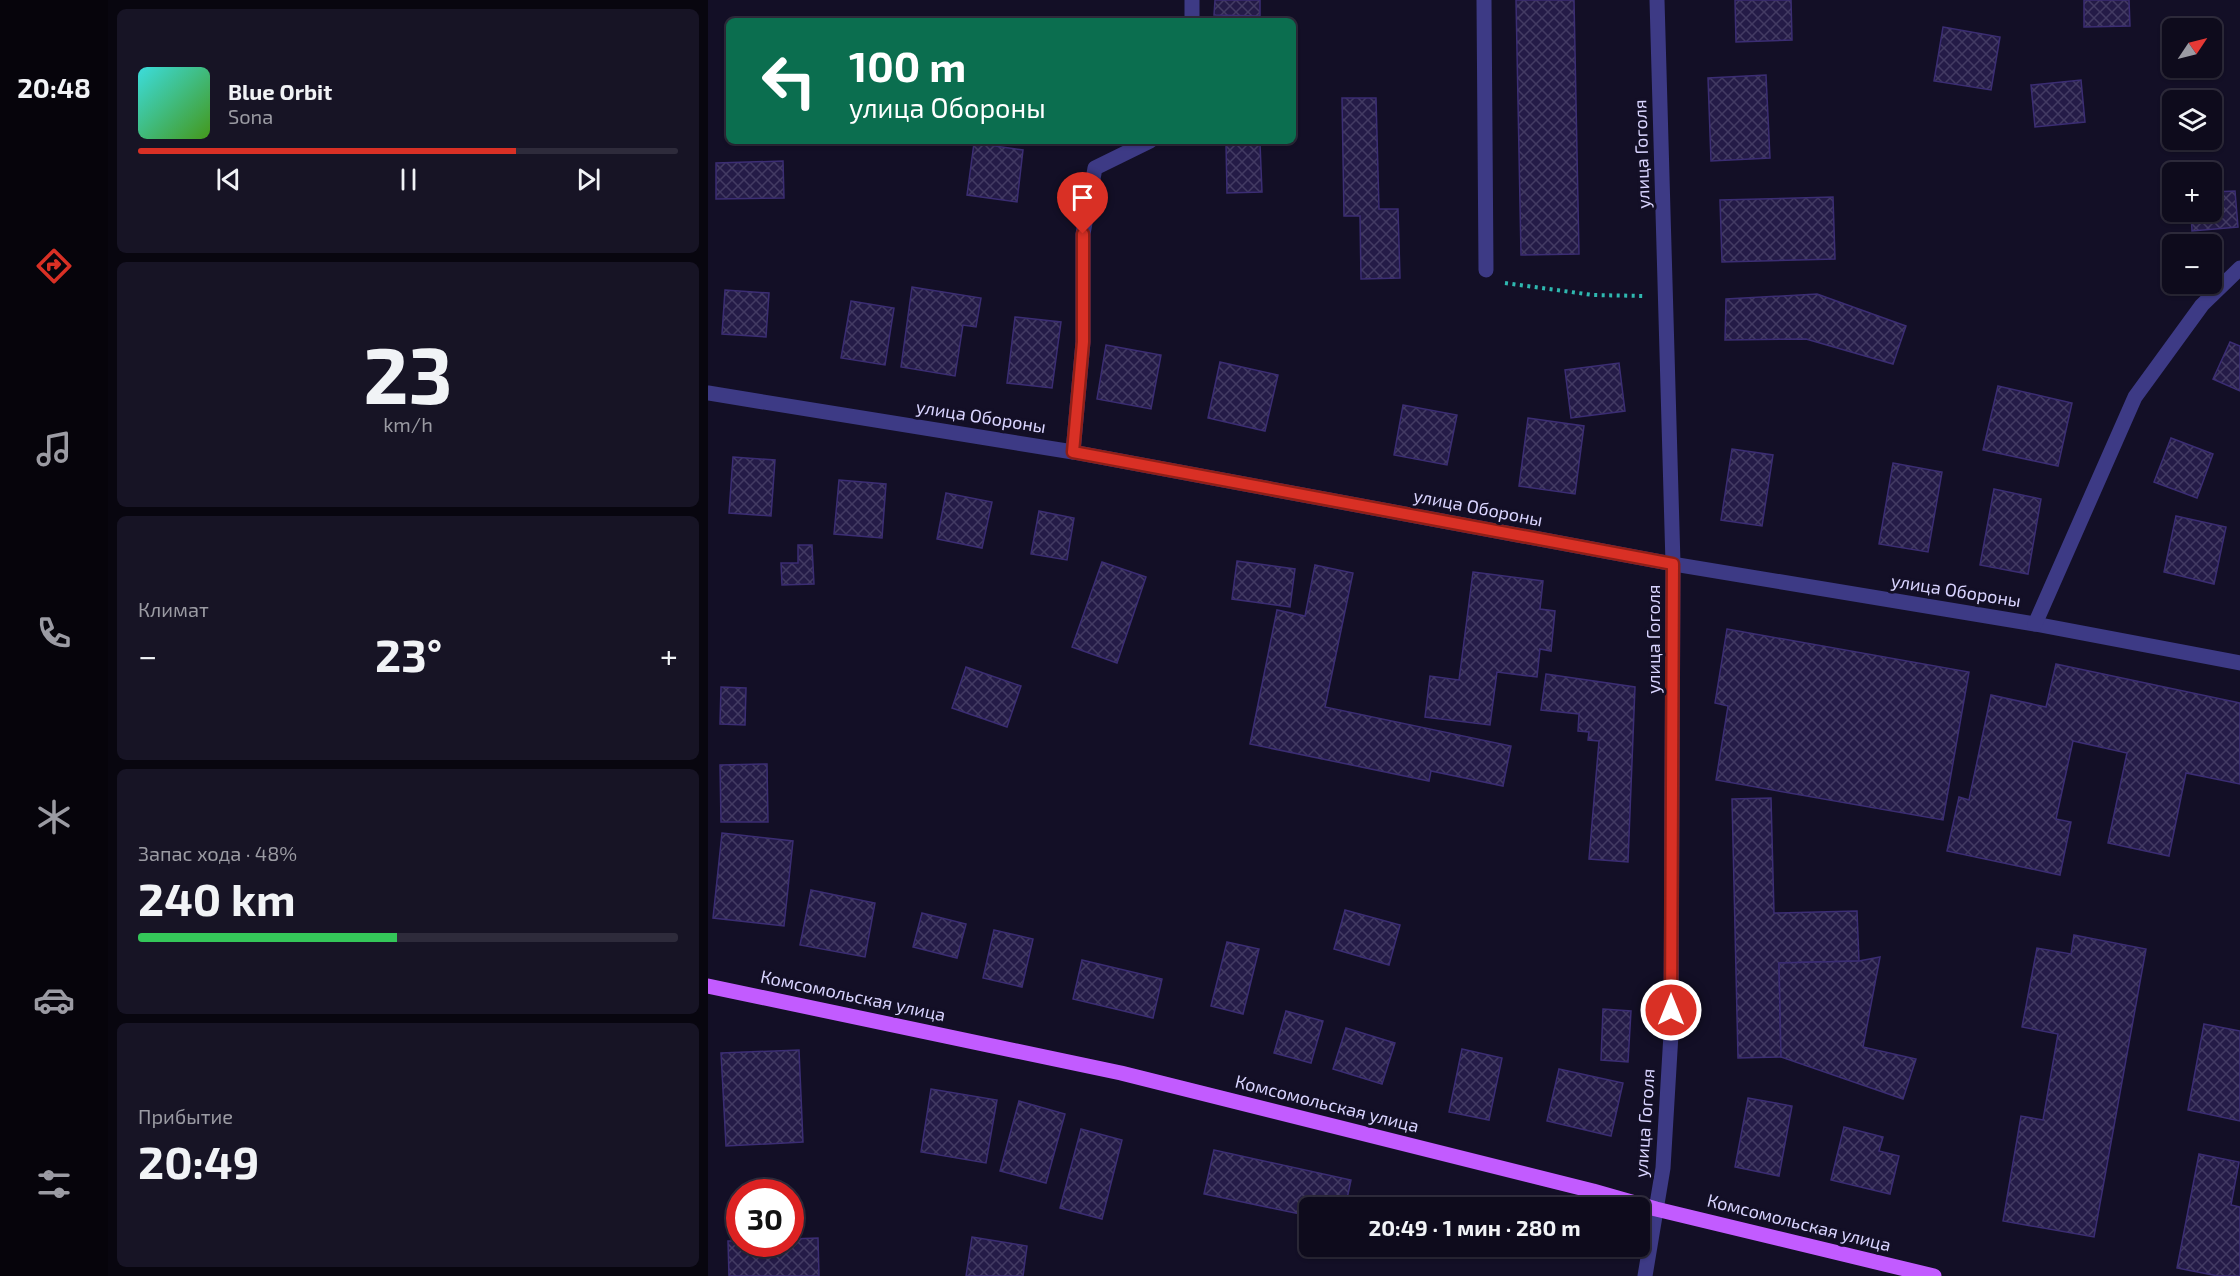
<!DOCTYPE html>
<html lang="ru">
<meta charset="utf-8">
<style>
:root{--surface:#0e0b1c;--page:#171425;--text:#f1f3f6;--muted:#9b9ba3;--line:#2e2b3b;--accent:#d93025}
body{margin:0;font-family:"Exo 2",sans-serif;background:var(--page);color:var(--text);height:100vh;display:flex;flex-direction:column;font-size:22px;white-space:nowrap}
*{box-sizing:border-box;margin:0}
p{font-size:20px;color:var(--muted)}
.icon{flex:none;width:33px;height:33px;fill:none;stroke:currentColor;stroke-width:2;stroke-linecap:round;stroke-linejoin:round}
.map{position:relative;flex:1;overflow:hidden}
.sheet{display:flex;flex-direction:column;gap:9px;padding:9px;background:#08060f;width:600px}
.sheet>*{flex:none}
.guide{position:absolute;left:18px;top:18px;width:570px;height:126px;border-radius:9px;box-shadow:0 2px 4px #0004,0 0 0 2px var(--line);background:#0b6e4f;color:#fff;overflow:hidden}
.needle{width:39px;rotate:55deg}
.tools{position:absolute;left:1454px;top:18px;display:grid;gap:12px}
.tools a{display:grid;place-items:center;width:60px;height:60px;border-radius:9px;background:var(--surface);box-shadow:0 2px 4px #0004,0 0 0 2px var(--line);font-size:30px}
.speed{position:absolute;left:18px;top:1179px;display:flex;gap:12px;font-size:30px;font-weight:700;text-align:center}
.speed>*{display:grid;place-content:center;width:78px;height:78px;border-radius:50%;background:var(--surface);box-shadow:0 2px 4px #0004,0 0 0 2px var(--line);line-height:1}
.speed .limit{border:9px solid #d22;background:#fff;color:#111}
.pin{position:absolute;display:grid;place-items:center;width:51px;height:51px;color:#fff;margin:-62px -26px;border-radius:50% 50% 50% 0;rotate:-45deg;box-shadow:0 0 6px #0007}
.pin .icon{rotate:45deg}
.me{position:absolute;width:66px;margin:-33px;rotate:0deg;stroke-linejoin:round;filter:drop-shadow(0 0 4px #0008)}
.turn{display:flex;align-items:center;gap:21px;height:126px;padding:0 24px;font-size:27px}
.turn .icon{width:78px;height:78px;stroke-width:2.5}
.turn b{display:block;font-size:42px;line-height:51px}
.big{font-size:45px;font-weight:700;line-height:1.1}
.sheet .tile{flex:1;display:flex;flex-direction:column;justify-content:center;gap:9px;min-width:0;padding:0 21px;border-radius:9px;background:var(--page)}
.sheet .dial{align-items:center;gap:0}
.dial b{font-size:78px;line-height:1}
.song{display:flex;align-items:center;gap:18px}
.cover{width:72px;height:72px;border-radius:9px;background:linear-gradient(135deg,hsl(180 70% 55%),hsl(100 70% 35%))}
.played{height:6px;border-radius:3px;background:linear-gradient(90deg,var(--accent) 70%,var(--line) 70%)}
.keys{display:flex;justify-content:space-around;direction:ltr}
.heat{display:flex;justify-content:space-between;align-items:center;font-size:33px;direction:ltr}
.charge{height:9px;border-radius:4px;background:linear-gradient(90deg,#34c759 48%,var(--line) 0)}
.trip{position:absolute;left:591px;top:1197px;width:351px;height:60px;border-radius:9px;background:var(--surface);box-shadow:0 2px 4px #0004,0 0 0 2px var(--line);font-weight:700;line-height:60px;text-align:center}
main{display:flex;flex:1;min-height:0}
.menu{display:flex;flex-direction:column;width:108px;justify-content:space-around;align-items:center;background:#06040b;color:var(--muted)}
.menu .icon{width:42px;height:42px}
.menu .on{color:var(--accent)}
.menu b{font-size:27px;color:var(--text)}
.map>svg:first-child{display:block}
</style>
<main>
<nav class="menu">
<b>20:48</b>
<svg class="icon on" aria-label="directions" viewBox="0 0 24 24"><path d="M12 3l9 9-9 9-9-9zM9 14v-3h6M13 9l2 2-2 2"/></svg>
<svg class="icon" aria-label="music" viewBox="0 0 24 24"><path d="M9 18V5l10-2v13"/><circle cx="6" cy="18" r="3"/><circle cx="16" cy="16" r="3"/></svg>
<svg class="icon" aria-label="phone" viewBox="0 0 24 24"><path d="M5 4h4l2 5-3 2q2 4 5 5l2-3 5 2v4C11 20 4 13 5 4z"/></svg>
<svg class="icon" aria-label="climate" viewBox="0 0 24 24"><path d="M12 3v18M4 7l16 10M4 17L20 7"/></svg>
<svg class="icon" aria-label="car" viewBox="0 0 24 24"><path d="M5 17H2v-5l4-1 3-4h7l3 4 3 1v5h-3M9 17h6M6 11h13"/><circle cx="7" cy="17" r="2"/><circle cx="17" cy="17" r="2"/></svg>
<svg class="icon" aria-label="filters" viewBox="0 0 24 24"><path d="M4 7h16M4 17h16"/><circle cx="9" cy="7" r="2"/><circle cx="15" cy="17" r="2"/></svg>
</nav>
<section class="sheet">
<div class="tile">
<div class="song"><i class="cover"></i><div><b>Blue Orbit</b><p>Sona</p></div></div>
<div class="played"></div>
<div class="keys"><svg class="icon" aria-label="previous" viewBox="0 0 24 24"><path d="M18 5L8 12l10 7zM5 5v14"/></svg><svg class="icon" aria-label="pause" viewBox="0 0 24 24"><path d="M8 5v14M16 5v14"/></svg><svg class="icon" aria-label="next" viewBox="0 0 24 24"><path d="M6 5l10 7-10 7zM19 5v14"/></svg></div>
</div>
<div class="tile dial"><b>23</b><p>km/h</p></div>
<div class="tile"><p>Климат</p>
<div class="heat"><a>−</a><b class="big">23°</b><a>+</a></div>
</div>
<div class="tile"><p>Запас хода · 48%</p><b class="big">240 km</b><div class="charge"></div></div>
<div class="tile"><p>Прибытие</p><b class="big">20:49</b></div>
</section>
<div class="map">
<svg width="1532" height="1276" viewBox="0 0 1532 1276">
<defs>
<pattern id="building-cross-hatch" width="8" height="8" patternUnits="userSpaceOnUse" patternTransform="scale(1.5)"><rect width="8" height="8" fill="#241b47"/><path d="M0 0l8 8M0 8l8-8" fill="none" stroke="#433b63"/></pattern>
</defs>
<rect width="100%" height="100%" fill="#130f26"/>
<g fill="url(#building-cross-hatch)" stroke="#3b2d73" stroke-width="1.5">
<polygon points="507,0 552,0 552,16 506,15"/>
<polygon points="808,0 866,0 871,254 813,255"/>
<polygon points="1027,0 1083,0 1084,40 1028,42"/>
<polygon points="1376,0 1421,0 1422,26 1376,27"/>
<polygon points="1235,27 1292,37 1283,90 1226,81"/>
<polygon points="18,68 21,68 21,132 17,131"/>
<polygon points="1058,75 1062,158 1003,161 1000,78"/>
<polygon points="1373,80 1377,122 1327,127 1323,85"/>
<polygon points="634,98 668,98 671,209 690,209 692,278 653,279 652,216 636,216"/>
<polygon points="266,143 315,150 309,202 259,195"/>
<polygon points="552,143 554,192 519,193 518,144"/>
<polygon points="75,161 76,198 8,199 8,163"/>
<polygon points="1527,191 1530,227 1484,231 1483,212 1503,212 1503,192"/>
<polygon points="1125,197 1127,259 1014,262 1012,200"/>
<polygon points="204,287 273,298 268,327 255,325 247,376 193,367"/>
<polygon points="17,290 61,293 58,337 14,334"/>
<polygon points="1109,294 1198,326 1185,364 1098,339 1017,340 1018,299"/>
<polygon points="143,301 186,308 177,365 133,358"/>
<polygon points="307,317 353,322 344,388 299,383"/>
<polygon points="1522,342 1532,346 1532,391 1505,379"/>
<polygon points="398,345 453,355 443,409 389,399"/>
<polygon points="512,362 570,375 557,431 500,418"/>
<polygon points="911,363 917,411 863,418 857,370"/>
<polygon points="1290,386 1364,403 1350,466 1275,450"/>
<polygon points="695,405 749,415 739,465 686,455"/>
<polygon points="820,418 876,426 867,494 811,486"/>
<polygon points="1463,438 1505,454 1489,498 1446,482"/>
<polygon points="1024,449 1065,455 1054,526 1013,520"/>
<polygon points="25,457 67,460 63,516 21,513"/>
<polygon points="1185,463 1234,472 1220,552 1171,544"/>
<polygon points="131,480 178,484 174,538 126,534"/>
<polygon points="1286,489 1333,499 1320,574 1272,565"/>
<polygon points="238,493 284,502 274,548 229,539"/>
<polygon points="331,511 366,518 359,560 323,554"/>
<polygon points="1468,516 1518,527 1506,584 1456,572"/>
<polygon points="90,545 104,545 106,584 74,585 73,563 90,563"/>
<polygon points="529,561 587,569 582,607 524,599"/>
<polygon points="394,562 438,577 409,663 364,647"/>
<polygon points="607,565 645,573 617,707 803,746 795,786 723,771 721,781 542,744 569,610 597,616"/>
<polygon points="765,572 835,581 832,609 847,611 843,651 832,649 829,677 789,672 782,725 717,717 722,676 751,680"/>
<polygon points="1019,629 1261,672 1235,820 1008,780 1020,706 1007,703"/>
<polygon points="1348,664 1532,703 1532,784 1478,773 1461,856 1400,843 1419,753 1365,741 1348,819 1363,822 1352,875 1239,851 1251,797 1261,800 1283,695 1338,707"/>
<polygon points="258,667 313,686 299,727 244,708"/>
<polygon points="838,674 927,687 920,862 881,859 891,741 880,740 881,732 870,731 871,714 833,710"/>
<polygon points="13,687 38,688 37,725 12,724"/>
<polygon points="59,764 60,822 13,822 12,765"/>
<polygon points="1063,798 1066,913 1149,911 1151,961 1071,963 1073,1057 1030,1058 1024,799"/>
<polygon points="14,833 85,841 76,926 5,918"/>
<polygon points="103,890 167,903 157,957 92,945"/>
<polygon points="637,910 692,925 681,965 626,949"/>
<polygon points="214,913 258,924 249,958 205,947"/>
<polygon points="286,930 325,939 314,987 275,978"/>
<polygon points="1366,935 1438,949 1386,1237 1295,1221 1313,1116 1335,1120 1350,1034 1314,1027 1329,948 1363,954"/>
<polygon points="519,942 551,949 535,1014 503,1006"/>
<polygon points="1172,957 1155,1047 1208,1059 1195,1099 1073,1057 1071,963 1151,961"/>
<polygon points="374,960 454,979 445,1018 365,999"/>
<polygon points="895,1009 923,1011 920,1062 893,1060"/>
<polygon points="578,1011 615,1021 603,1063 566,1053"/>
<polygon points="1496,1024 1532,1031 1532,1121 1480,1110"/>
<polygon points="638,1028 687,1043 674,1084 625,1069"/>
<polygon points="754,1049 794,1058 781,1120 741,1112"/>
<polygon points="91,1050 95,1142 18,1146 13,1053"/>
<polygon points="851,1069 915,1083 903,1136 839,1121"/>
<polygon points="223,1089 289,1100 278,1163 213,1152"/>
<polygon points="1040,1098 1084,1106 1071,1176 1027,1167"/>
<polygon points="311,1101 357,1114 338,1183 292,1171"/>
<polygon points="1136,1127 1175,1137 1171,1151 1191,1156 1182,1194 1123,1180"/>
<polygon points="373,1129 414,1140 394,1219 352,1208"/>
<polygon points="506,1150 643,1180 637,1208 602,1208 602,1216 496,1194"/>
<polygon points="1491,1154 1531,1162 1523,1205 1532,1207 1532,1276 1510,1276 1469,1268"/>
<polygon points="264,1237 319,1246 315,1276 258,1276"/>
<polygon points="110,1238 111,1276 21,1276 20,1241 32,1241 32,1244 82,1244 82,1239"/>
</g>
<g fill="none" stroke-linecap="round" stroke-linejoin="round">
<polyline stroke="#2fb8b0" stroke-width="4" stroke-dasharray="3 4.5" stroke-linecap="butt" points="797,283 885,295 936,296"/>
<g stroke="#3d3a85" stroke-width="15">
<polyline points="484,0 484,21"/>
<polyline points="776,0 778,270"/>
<polyline points="0,393 365,452 965,564 1327,624 1532,663"/>
<polyline points="365,452 375,342 375,234 387,168 442,141"/>
<polyline points="1327,624 1427,397 1494,305 1532,268"/>
<polyline points="937,1276 955,1168 963,1034 965,564 949,0"/>
</g>
<polyline stroke="#c25bff" stroke-width="15" points="0,986 413,1073 885,1191 948,1209 1226,1276"/>
</g>
<g fill="none" stroke-linecap="round" stroke-linejoin="round">
<g stroke="#8d1f18" stroke-width="15">
<polyline id="route" points="375,234 375,342 365,452 965,564 963,1010"/>
</g>
<use href="#route" stroke="#d93025" stroke-width="10"/>
</g>
<g text-anchor="middle" stroke-width="6" stroke-linejoin="round" paint-order="stroke">
<g font-size="18" fill="#d9d4ff" stroke="#130f26">
<text transform="translate(934 154) rotate(-92)" y="6">улица Гоголя</text>
<text transform="translate(273 417) rotate(9)" y="6">улица Обороны</text>
<text transform="translate(770 508) rotate(11)" y="6">улица Обороны</text>
<text transform="translate(1248 591) rotate(9)" y="6">улица Обороны</text>
<text transform="translate(946 639) rotate(-90)" y="6">улица Гоголя</text>
<text transform="translate(145 996) rotate(12)" y="6">Комсомольская улица</text>
<text transform="translate(619 1104) rotate(14)" y="6">Комсомольская улица</text>
<text transform="translate(937 1123) rotate(-86)" y="6">улица Гоголя</text>
<text transform="translate(1091 1223) rotate(14)" y="6">Комсомольская улица</text>
</g>
</g>
</svg>
<div class="tools">
<a><svg class="needle" viewBox="-14 -14 28 28"><path d="M0-13l5 13h-10z" fill="#e53935"/><path d="M0 13l5-13h-10z" fill="#9b9ba3"/></svg></a>
<a><svg class="icon" aria-label="layers" viewBox="0 0 24 24"><path d="M12 4l9 5-9 5-9-5zM3 14l9 5 9-5"/></svg></a>
<a>+</a>
<a>−</a>
</div>
<div class="speed"><div class="limit">30</div></div>
<div class="pin" style="left:375px;top:234px;background:#d93025"><svg class="icon" aria-label="arrive" viewBox="0 0 24 24"><path d="M6 21V4h12l-3 4 3 4H6"/></svg></div>
<svg class="me" style="left:963px;top:1010px" viewBox="-20 -20 40 40"><circle r="17" fill="#d93025" stroke="#fff" stroke-width="3"/><path d="M0-11L8 9 0 5-8 9z" fill="#fff"/></svg>
<div class="trip">20:49 · 1 мин · 280 m</div>
<div class="guide">
<div class="turn"><svg class="icon" aria-label="left" viewBox="0 0 24 24"><path d="M17 20v-9H6M10 6l-5 5 5 5"/></svg><div><b>100 m</b>улица Обороны</div></div>
</div>
</div>
</main>
